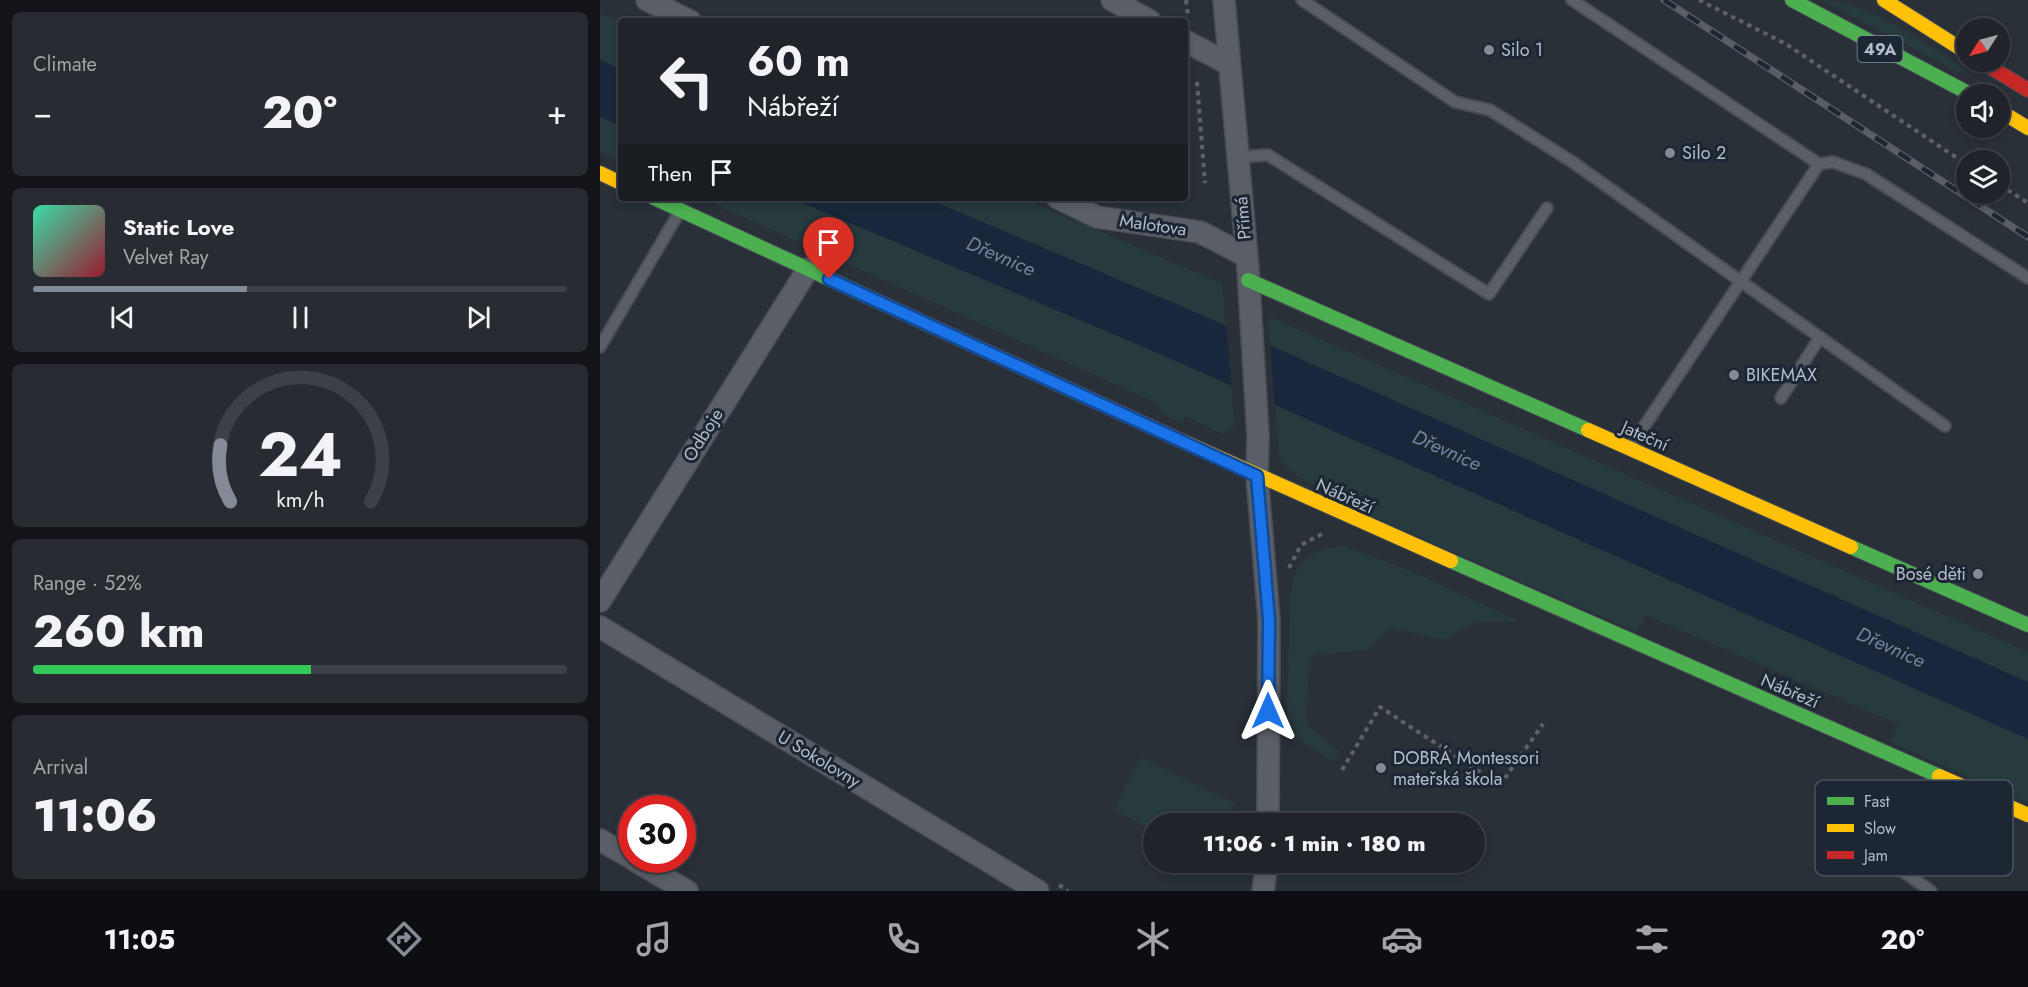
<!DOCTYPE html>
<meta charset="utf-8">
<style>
:root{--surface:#20242a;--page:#282c32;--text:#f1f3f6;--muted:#a2a4a8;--line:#3d4147;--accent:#848b96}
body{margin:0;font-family:Jost,sans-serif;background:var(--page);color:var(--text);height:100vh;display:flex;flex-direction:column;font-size:22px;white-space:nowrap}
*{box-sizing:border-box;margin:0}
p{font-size:20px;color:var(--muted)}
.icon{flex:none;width:33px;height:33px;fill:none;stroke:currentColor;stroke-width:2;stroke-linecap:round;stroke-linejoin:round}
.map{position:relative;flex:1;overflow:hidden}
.sheet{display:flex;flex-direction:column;gap:12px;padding:12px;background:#121417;width:600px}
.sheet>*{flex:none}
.hud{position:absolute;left:18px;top:18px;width:570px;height:183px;border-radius:6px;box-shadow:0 3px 9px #0003,0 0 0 2px var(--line);background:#20242a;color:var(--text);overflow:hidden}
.needle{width:39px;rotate:234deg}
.buttons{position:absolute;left:1356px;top:18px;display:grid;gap:12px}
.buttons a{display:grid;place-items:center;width:54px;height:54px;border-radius:50%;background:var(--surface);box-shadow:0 3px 9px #0003,0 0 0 2px var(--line);font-size:30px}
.speed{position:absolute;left:18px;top:795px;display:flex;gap:12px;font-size:30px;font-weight:700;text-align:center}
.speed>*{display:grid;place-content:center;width:78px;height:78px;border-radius:50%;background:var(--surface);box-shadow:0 3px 9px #0003,0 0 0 2px var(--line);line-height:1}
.speed .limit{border:9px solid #d22;background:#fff;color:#111}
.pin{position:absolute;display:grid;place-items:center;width:51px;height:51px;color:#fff;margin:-62px -26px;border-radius:50% 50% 50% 0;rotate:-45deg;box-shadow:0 0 6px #0007}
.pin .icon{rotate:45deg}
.me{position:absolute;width:66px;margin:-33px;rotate:0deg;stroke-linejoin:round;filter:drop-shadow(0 0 4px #0008)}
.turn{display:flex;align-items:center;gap:21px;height:126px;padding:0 30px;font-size:27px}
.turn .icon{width:78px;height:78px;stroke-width:2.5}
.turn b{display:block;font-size:42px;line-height:51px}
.then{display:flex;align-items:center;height:57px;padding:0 30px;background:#0003;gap:12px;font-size:22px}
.big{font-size:45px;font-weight:800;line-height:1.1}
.sheet .tile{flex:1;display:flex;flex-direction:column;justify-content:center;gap:9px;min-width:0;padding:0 21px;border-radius:9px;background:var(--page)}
.sheet .dial{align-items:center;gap:0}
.dial svg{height:156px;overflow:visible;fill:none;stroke:var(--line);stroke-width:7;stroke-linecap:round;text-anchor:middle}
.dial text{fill:var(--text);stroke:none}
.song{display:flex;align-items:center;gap:18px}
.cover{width:72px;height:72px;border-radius:9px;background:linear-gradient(135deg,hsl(160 70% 55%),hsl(350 70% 35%))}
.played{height:6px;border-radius:3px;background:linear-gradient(90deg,var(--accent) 40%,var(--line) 40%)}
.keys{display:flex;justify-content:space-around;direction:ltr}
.heat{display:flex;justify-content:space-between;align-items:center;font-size:33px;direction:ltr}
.charge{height:9px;border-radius:4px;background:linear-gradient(90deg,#34c759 52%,var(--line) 0)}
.trip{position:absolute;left:543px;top:813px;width:342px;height:60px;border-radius:30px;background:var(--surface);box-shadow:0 3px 9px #0003,0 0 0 2px var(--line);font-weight:800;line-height:60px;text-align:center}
.tabs{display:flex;height:96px;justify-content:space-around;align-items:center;background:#0d0e11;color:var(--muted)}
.tabs .icon{width:42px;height:42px}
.tabs .current{color:var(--accent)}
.tabs b{font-size:27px;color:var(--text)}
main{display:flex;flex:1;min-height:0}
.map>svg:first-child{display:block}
</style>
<main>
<section class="sheet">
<div class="tile"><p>Climate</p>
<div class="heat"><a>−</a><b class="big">20°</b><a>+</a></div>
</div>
<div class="tile">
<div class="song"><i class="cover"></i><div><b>Static Love</b><p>Velvet Ray</p></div></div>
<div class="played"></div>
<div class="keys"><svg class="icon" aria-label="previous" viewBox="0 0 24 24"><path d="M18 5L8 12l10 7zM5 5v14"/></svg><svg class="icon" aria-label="pause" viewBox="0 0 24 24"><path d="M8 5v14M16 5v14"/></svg><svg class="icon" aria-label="next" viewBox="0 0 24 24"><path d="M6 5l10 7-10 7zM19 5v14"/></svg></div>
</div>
<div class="tile dial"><svg viewBox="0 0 100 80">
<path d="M14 69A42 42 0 1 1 86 69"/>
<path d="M14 69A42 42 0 0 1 9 40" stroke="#848b96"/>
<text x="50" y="56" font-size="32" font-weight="700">24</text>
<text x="50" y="72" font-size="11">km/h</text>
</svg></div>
<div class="tile"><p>Range · 52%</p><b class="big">260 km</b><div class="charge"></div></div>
<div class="tile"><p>Arrival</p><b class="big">11:06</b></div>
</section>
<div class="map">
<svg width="1428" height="891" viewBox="0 0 1428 891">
<rect width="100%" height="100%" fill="#2a3038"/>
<g fill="#273a3e">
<path d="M1221 0C1267 0 1325 44 1364 68L1365 72 1362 74Z"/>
<polygon points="0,13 21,22 21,161 0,152"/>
<polygon points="101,198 421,198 622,283 635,426 622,434 586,416 581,423 558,412 559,404"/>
<path d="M668 316 1428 652V803L1290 742 1298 724 1045 615 1037 632 736 501 739 494C718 485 686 478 679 455Z"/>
<path d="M744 546 816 573 918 621 875 622 845 640 790 628 768 650 714 655 709 666 706 724 739 751 733 762 686 731 691 592C695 559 713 549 744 546Z"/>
<polygon points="541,757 636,804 626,823 554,824 553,830 514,810"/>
</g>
<g fill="#19273c">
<polygon points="0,60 21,69 21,126 0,117"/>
<polygon points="191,198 326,198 588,309 1428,682 1428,739 567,357"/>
</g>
<polygon fill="#2a3038" points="626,323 670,342 675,409 632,389"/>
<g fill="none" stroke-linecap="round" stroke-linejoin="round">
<g stroke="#484c55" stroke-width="14">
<g id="lane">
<polyline points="702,0 855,102 890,110 971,161 1345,426"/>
<polyline points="972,0 1219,164"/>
<polyline points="638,157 668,155 889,294 947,208"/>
<polyline points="0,347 80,211"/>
<polyline points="1181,398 1220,337"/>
<polyline points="1031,446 1219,164 1233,162 1266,174 1428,278"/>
<polyline points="1282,857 1331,891"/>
</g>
</g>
<g stroke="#484c55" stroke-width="24">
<g id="street">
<polyline points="47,0 90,21"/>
<polyline points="512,0 550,21"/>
<polyline points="624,0 648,269 658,436 657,476 669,620 668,824"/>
<polyline points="585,41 629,64"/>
<polyline points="458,198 497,217 600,232 646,256"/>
<polyline points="0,601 208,269"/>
<polyline points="0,627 438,891"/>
<polyline points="0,840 32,858"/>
<polyline points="34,860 87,891"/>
<polyline points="663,891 667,862"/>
</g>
</g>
<g stroke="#484c55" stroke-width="16">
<g id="fast">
<polyline points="1192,0 1370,94"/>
<polyline points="54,198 327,324"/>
<polyline points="648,280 988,430"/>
<polyline points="1251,547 1428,625"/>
<polyline points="851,561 1339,776"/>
</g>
</g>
<g stroke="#484c55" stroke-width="16">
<g id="slow">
<polyline points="1284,0 1366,52"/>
<polyline points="1400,111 1428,128"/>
<polyline points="0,173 21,183"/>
<polyline points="988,430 1251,547"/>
<polyline points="584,442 851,561"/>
<polyline points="1339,776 1428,815"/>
</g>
</g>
<g stroke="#484c55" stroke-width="16">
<g id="jam">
<polyline points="1382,62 1428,90"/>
<polyline points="327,324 584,442"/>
</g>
</g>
<g stroke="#5c6268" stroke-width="4" stroke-dasharray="4.5 4.5" stroke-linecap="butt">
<polyline points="586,0 588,15"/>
<polyline points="1099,0 1186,44 1366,164"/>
<polyline points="597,82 605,183"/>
<polyline points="1400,185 1428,203"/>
<polyline points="689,568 701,545 722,534"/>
<polyline points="742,770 780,707 900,785 943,724"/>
<polyline points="459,885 468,891"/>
</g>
<use href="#lane" stroke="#5a5e66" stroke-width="10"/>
<use href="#street" stroke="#5a5e66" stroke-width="21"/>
<use href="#fast" stroke="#4caf50" stroke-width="14"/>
<use href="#slow" stroke="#ffc107" stroke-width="14"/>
<use href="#jam" stroke="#c62828" stroke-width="14"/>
<g stroke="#595d64" stroke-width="7">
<polyline id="rail" points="1064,0 1428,237"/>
</g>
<use href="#rail" stroke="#1d2633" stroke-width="4.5" stroke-dasharray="14" stroke-linecap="butt"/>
</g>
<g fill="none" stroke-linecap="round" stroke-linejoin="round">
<g stroke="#114b97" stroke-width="15">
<polyline id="route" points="229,279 657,476 669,620 668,711"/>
</g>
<use href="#route" stroke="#1a73e8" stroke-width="10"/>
</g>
<g fill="#848b96" stroke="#1d2633" stroke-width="2">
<circle cx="889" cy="50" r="6"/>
<circle cx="1070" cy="153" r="6"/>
<circle cx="1134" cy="375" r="6"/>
<circle cx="1378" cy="574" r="6"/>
<circle cx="781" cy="768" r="6"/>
</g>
<g text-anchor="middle" stroke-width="6" stroke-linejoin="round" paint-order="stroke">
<rect fill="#1d2633" stroke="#878f9c" stroke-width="1.5" x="1257.5" y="36" width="45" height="26" rx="4.5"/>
<g font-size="16" font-weight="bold" fill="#b4bcc9">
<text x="1280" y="55">49A</text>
</g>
<g font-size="18" fill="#b4bcc9" stroke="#1d2633" text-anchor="start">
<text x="901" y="56">Silo 1</text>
<text x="1082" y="159">Silo 2</text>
<text x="1146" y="381">BIKEMAX</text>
<text x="1366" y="580" text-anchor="end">Bosé děti</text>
<text x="793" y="764">DOBRÁ Montessori<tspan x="793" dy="21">mateřská škola</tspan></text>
</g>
<g font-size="18" fill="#b4bcc9" stroke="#1d2633">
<text transform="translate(643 218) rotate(-95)" y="6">Přímá</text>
<text transform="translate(553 225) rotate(8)" y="6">Malotova</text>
<text transform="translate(103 435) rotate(-58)" y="6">Odboje</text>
<text transform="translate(1045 436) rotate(24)" y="6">Jateční</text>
<text transform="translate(745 496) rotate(24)" y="6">Nábřeží</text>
<text transform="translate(1190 691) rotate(23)" y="6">Nábřeží</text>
<text transform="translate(219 759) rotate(31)" y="6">U Sokolovny</text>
</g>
<g font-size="20" font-style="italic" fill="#6d86a8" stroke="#1d2633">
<text transform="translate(401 256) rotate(23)" y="7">Dřevnice</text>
<text transform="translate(847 450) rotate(24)" y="7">Dřevnice</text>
<text transform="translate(1291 647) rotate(24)" y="7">Dřevnice</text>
</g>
</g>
<rect x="1215" y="780" width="198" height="96" rx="9" fill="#1d2633" stroke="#4a5360" stroke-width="1.5"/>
<rect x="1227" y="797" width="27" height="8" fill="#4caf50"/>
<rect x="1227" y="824" width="27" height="8" fill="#ffc107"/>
<rect x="1227" y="851" width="27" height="8" fill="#c62828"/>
<g font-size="16" fill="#b4bcc9">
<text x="1264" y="807">Fast</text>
<text x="1264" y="834">Slow</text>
<text x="1264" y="861">Jam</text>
</g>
</svg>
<div class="buttons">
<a><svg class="needle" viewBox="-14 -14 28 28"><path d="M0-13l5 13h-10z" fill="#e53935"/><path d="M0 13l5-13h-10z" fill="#a2a4a8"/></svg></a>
<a><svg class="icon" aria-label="sound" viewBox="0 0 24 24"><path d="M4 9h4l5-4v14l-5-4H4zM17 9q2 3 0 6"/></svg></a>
<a><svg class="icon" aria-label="layers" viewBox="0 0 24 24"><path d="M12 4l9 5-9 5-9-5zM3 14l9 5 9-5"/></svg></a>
</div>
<div class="speed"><div class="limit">30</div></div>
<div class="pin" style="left:229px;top:279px;background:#d93025"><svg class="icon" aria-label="arrive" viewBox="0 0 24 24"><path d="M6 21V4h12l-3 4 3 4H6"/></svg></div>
<svg class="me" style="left:668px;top:711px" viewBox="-20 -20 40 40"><path d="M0-17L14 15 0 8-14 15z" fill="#1a73e8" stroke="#fff" stroke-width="4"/></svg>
<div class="trip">11:06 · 1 min · 180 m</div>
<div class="hud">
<div class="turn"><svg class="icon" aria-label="left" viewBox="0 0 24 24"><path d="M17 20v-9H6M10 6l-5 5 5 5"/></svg><div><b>60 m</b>Nábřeží</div></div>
<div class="then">Then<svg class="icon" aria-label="arrive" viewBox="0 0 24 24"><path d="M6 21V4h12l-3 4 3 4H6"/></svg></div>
</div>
</div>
</main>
<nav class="tabs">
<b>11:05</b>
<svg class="icon current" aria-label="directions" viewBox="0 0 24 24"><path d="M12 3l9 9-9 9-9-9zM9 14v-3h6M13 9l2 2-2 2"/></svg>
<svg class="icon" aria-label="music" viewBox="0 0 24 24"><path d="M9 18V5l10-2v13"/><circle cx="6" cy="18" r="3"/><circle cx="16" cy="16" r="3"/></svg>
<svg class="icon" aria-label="phone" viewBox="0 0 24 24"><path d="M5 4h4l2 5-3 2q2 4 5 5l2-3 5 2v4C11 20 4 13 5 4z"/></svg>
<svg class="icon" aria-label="climate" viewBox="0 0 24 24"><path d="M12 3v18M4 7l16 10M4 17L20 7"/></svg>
<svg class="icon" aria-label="car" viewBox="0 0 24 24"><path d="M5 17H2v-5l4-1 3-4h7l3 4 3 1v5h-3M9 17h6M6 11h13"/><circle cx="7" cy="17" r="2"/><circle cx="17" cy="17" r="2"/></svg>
<svg class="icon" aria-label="filters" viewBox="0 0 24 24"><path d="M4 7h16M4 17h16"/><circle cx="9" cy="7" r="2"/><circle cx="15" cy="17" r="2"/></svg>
<b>20°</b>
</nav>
